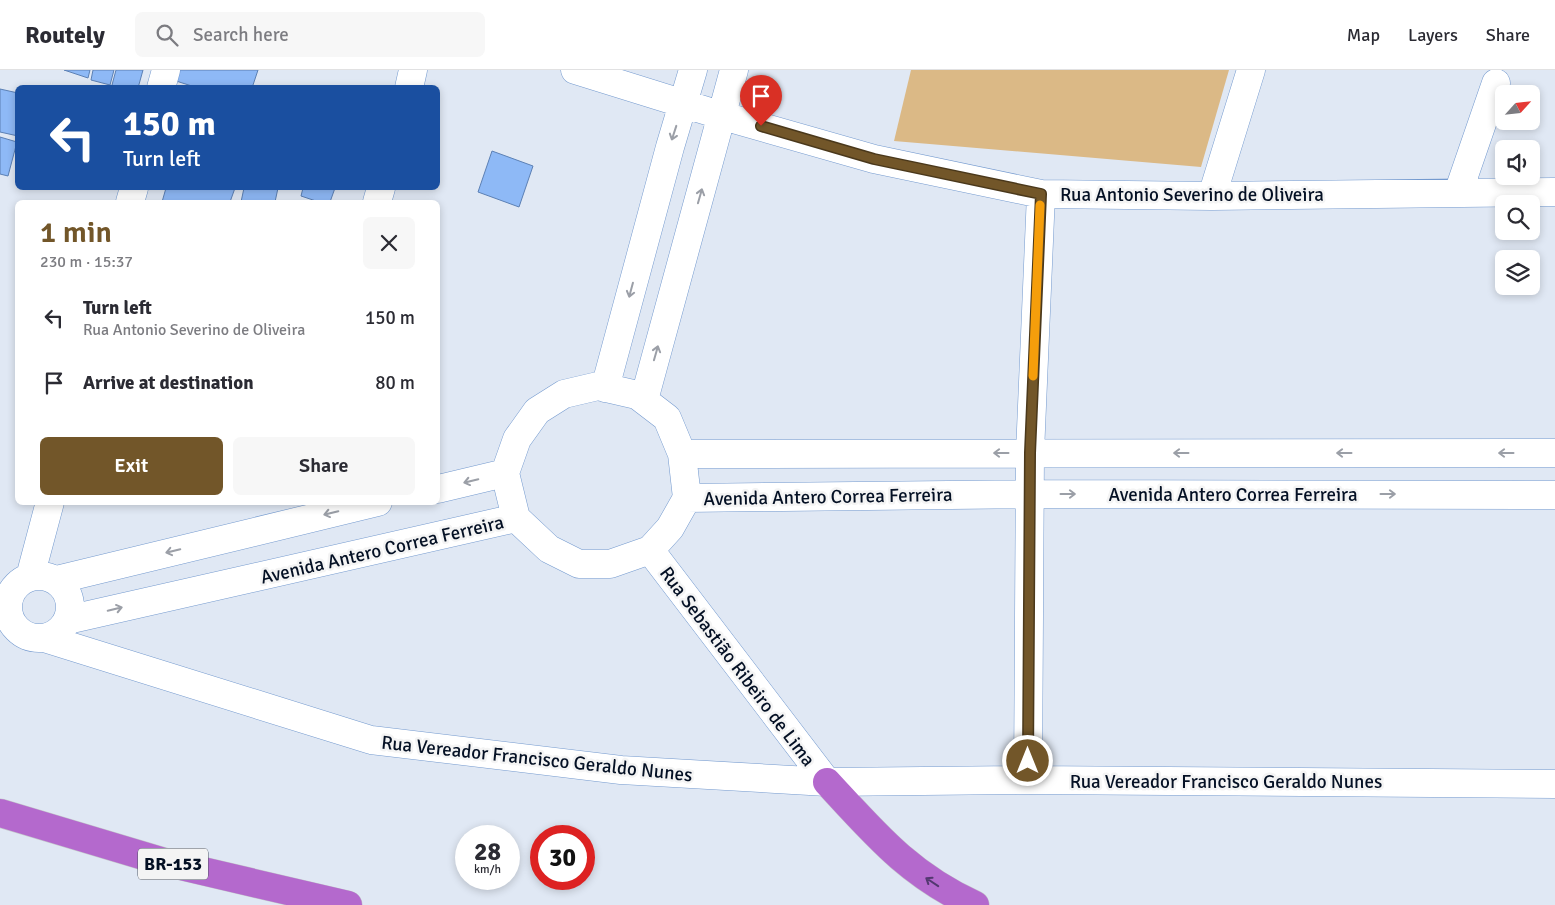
<!DOCTYPE html>
<html lang="en">
<head>
<meta charset="utf-8">
<style>
  body { margin:0; font-family:Signika,sans-serif; background:#f7f7f7; color:#2b2b33; height:100vh; display:flex; flex-direction:column; font-size:19px; white-space:nowrap }
  * { box-sizing:border-box; margin:0 }
  p { font-size:16px; color:#7c7c81 }
  .icon { flex:none; width:28px; height:28px; fill:none; stroke:currentColor; stroke-width:2; stroke-linecap:round; stroke-linejoin:round }
  .map { position:relative; flex:1; overflow:hidden }
  .side { position:absolute; left:15px; top:130px; width:425px; height:305px; display:flex; flex-direction:column; background:#fff; border-radius:8px; box-shadow:0 2px 8px #0003 }
  .side>* { flex:none }
  .top-card { position:absolute; left:15px; top:15px; width:425px; height:105px; border-radius:8px; box-shadow:0 2px 8px #0003; background:#1a4fa0; color:#fff; overflow:hidden }
  .needle { width:32px; rotate:63deg }
  .tools { position:absolute; left:1495px; top:15px; display:grid; gap:10px }
  .tools a { display:grid; place-items:center; width:45px; height:45px; border-radius:8px; background:#fff; box-shadow:0 2px 8px #0003; font-size:25px }
  .speed { position:absolute; left:455px; top:755px; display:flex; gap:10px; font-size:25px; font-weight:700; text-align:center }
  .speed>* { display:grid; place-content:center; width:65px; height:65px; border-radius:50%; background:#fff; box-shadow:0 2px 8px #0003; line-height:1 }
  .speed small { font-size:12px; font-weight:400 }
  .speed .limit { border:8px solid #d22; background:#fff; color:#111 }
  .pin { position:absolute; display:grid; place-items:center; width:42px; height:42px; color:#fff; margin:-51px -21px; border-radius:50% 50% 50% 0; rotate:-45deg; box-shadow:0 0 5px #0007 }
  .pin .icon { rotate:45deg }
  .me { position:absolute; width:55px; margin:-28px; rotate:0deg; stroke-linejoin:round; filter:drop-shadow(0 0 4px #0008) }
  .turn { display:flex; align-items:center; gap:18px; height:105px; padding:0 25px; font-size:22px }
  .turn .icon { width:65px; height:65px; stroke-width:2.5 }
  .turn b { display:block; font-size:35px; line-height:42px }
  .round { display:grid; place-items:center; flex:none; width:52px; height:52px; border-radius:8px; background:#f7f7f7 }
  .overview { display:flex; align-items:center; justify-content:space-between; height:85px; padding:0 25px }
  h1 { font-size:30px; font-weight:600; line-height:38px; color:#725629 }
  .cta { display:flex; gap:10px; margin-top:auto; padding:10px 25px }
  .cta a { flex:1; height:58px; border-radius:8px; background:#725629; color:#fff; font-size:20px; font-weight:600; line-height:58px; text-align:center }
  .cta a+a { background:#f7f7f7; color:#2b2b33 }
  ul { padding:0; list-style:none }
  li { display:flex; align-items:center; gap:15px; height:65px; padding:0 25px }
  li div { flex:1 }
  li b { display:block; font-size:19px }
  li em { font-style:normal }
  header { display:flex; align-items:center; gap:30px; box-sizing:border-box; height:70px; padding:0 25px; background:#fff; border-bottom:1px solid #e1e1e2 }
  header strong { font-size:24px }
  nav { display:flex; gap:28px; margin-inline-start:auto; font-size:18px }
  .search { width:350px; height:45px; background:#f7f7f7; display:flex; align-items:center; gap:12px; box-sizing:border-box; padding:0 18px; border-radius:8px; color:#7c7c81; font-size:19px }
  .map>svg:first-child { display:block }
  .green { fill:#dbb986 }
  .building { fill:#8eb9f6; stroke:#5c80b4 }
  .lines { fill:none; stroke-linecap:round; stroke-linejoin:round }
  .street-casing { stroke:#749acf; stroke-width:29 }
  .highway-casing { stroke:#c3c6ca; stroke-width:29 }
  .street { stroke:#fff; stroke-width:28 }
  .highway { stroke:#b469cd; stroke-width:28 }
  .oneway { stroke:#9b9fa7 }
  .oneway2 { stroke:#533870 }
  .route-casing { stroke:#4a381b; stroke-width:12 }
  .route { stroke:#725629; stroke-width:9 }
  .slow { stroke:#f59e0b; stroke-width:9 }
  .labels { text-anchor:middle; stroke-width:5; stroke-linejoin:round; paint-order:stroke }
  .shield { fill:#f4f4f4; stroke:#4c5462; stroke-width:1 }
  .shield-label { font-size:18px; font-weight:bold; fill:#041024 }
  .street-label { font-size:19px; fill:#041024; stroke:#f4f4f4 }
</style>
</head>
<body>
<header>
<strong>Routely</strong>
<div class="search"><svg class="icon" aria-label="search" viewBox="0 0 24 24"><circle cx="10" cy="10" r="6"/><path d="M15 15l6 6"/></svg>Search here</div>
<nav><a>Map</a><a>Layers</a><a>Share</a></nav>
</header>
<div class="map">
<svg width="1555" height="835" viewBox="0 0 1555 835">
  <rect width="100%" height="100%" fill="#e0e8f4"/>
  <!-- green -->
  <path class="green" d="M911,0H1229L1201,97L894,71Z"/>
  <!-- building -->
  <path class="building" d="M64,0H90L88,8Z
    M93,0H114L110,15L91,10Z
    M116,0H143L138,18H118L112,15Z
    M176,0H258L252,18H198L173,10Z
    M0,19L18,23V66L0,62Z
    M0,67L17,72L8,106L0,104Z
    M492,81L533,96L519,137L478,122Z
    M166,118H235L230,132H162Z
    M244,118H278L275,132H241Z
    M303,118H335L330,132H319L301,126Z"/>
  <g class="lines">
    <defs>
      <path id="street" d="M575,0L723,46L874,89L1041,124L1212,126L1555,122
        M161,18L166,0
        M409,18L413,0
        M1458,123L1496,13
        M1212,126L1251,0
        M130,132L134,118
        M377,132L381,118
        M605,318L670,77L693,0
        M644,330L734,0
        M682,384L1555,383
        M505,403L517,369L537,341L564,324L598,316L637,325L667,348L682,384L687,428
        M505,403L516,448
        M438,419L505,403
        M687,428L1030,424L1555,425
        M516,448L549,479L579,494H610L650,480L670,458L687,428
        M650,480L827,712
        M8 537a31 31 0 1 1 62 0a31 31 0 1 1-62 0Z
        M30,507L50,432
        M56,510L378,432
        M67,550L516,448
        M44,568L371,670L621,700L827,712L1028,710L1555,714
        M1028,710L1030,383L1041,124"/>
      <path id="highway" d="M827,712C875,764 909,805 975,835
        M0,743L164,792L348,835"/>
    </defs>
    <!-- street casing -->
    <use href="#street" class="street-casing"/>
    <!-- highway casing -->
    <use href="#highway" class="highway-casing"/>
    <!-- street -->
    <use href="#street" class="street"/>
    <!-- highway -->
    <use href="#highway" class="highway"/>
  </g>
  <!-- one-way arrows -->
  <defs><path id="oneway-shaft" d="M-6 0H5M1.5-3L5.5 0L1.5 3" fill="none" stroke-width="1.6" stroke-linecap="round" stroke-linejoin="round" transform="scale(1.25)"/></defs>
  <g class="oneway">
    <use href="#oneway-shaft" transform="translate(674 63) rotate(108)"/>
    <use href="#oneway-shaft" transform="translate(700 126) rotate(-74)"/>
    <use href="#oneway-shaft" transform="translate(631 220) rotate(105)"/>
    <use href="#oneway-shaft" transform="translate(656 283) rotate(-74)"/>
    <use href="#oneway-shaft" transform="translate(1001 383) rotate(180)"/>
    <use href="#oneway-shaft" transform="translate(1181 383) rotate(-180)"/>
    <use href="#oneway-shaft" transform="translate(1344 383) rotate(-180)"/>
    <use href="#oneway-shaft" transform="translate(1506 383) rotate(-180)"/>
    <use href="#oneway-shaft" transform="translate(471 411) rotate(167)"/>
    <use href="#oneway-shaft" transform="translate(1068 424)"/>
    <use href="#oneway-shaft" transform="translate(1388 424)"/>
    <use href="#oneway-shaft" transform="translate(331 443) rotate(167)"/>
    <use href="#oneway-shaft" transform="translate(173 481) rotate(166)"/>
    <use href="#oneway-shaft" transform="translate(115 539) rotate(-13)"/>
  </g>
  <use class="oneway2" href="#oneway-shaft" transform="translate(932 812) rotate(-146)"/>
  <g class="lines">
    <defs>
      <path id="route" d="M761,56L874,89L1041,124L1030,383L1028,691"/>
    </defs>
    <!-- route casing -->
    <use href="#route" class="route-casing"/>
    <!-- route -->
    <use href="#route" class="route"/>
    <!-- slow -->
    <path class="slow" d="M1033,306L1040,135"/>
  </g>
  <g class="labels">
    <!-- shield labels -->
    <rect class="shield" x="138" y="778.5" width="70" height="31" rx="4"/>
    <g class="shield-label">
      <text x="173" y="800">BR-153</text>
    </g>
    <!-- street labels -->
    <g class="street-label">
      <text x="1192" y="131">Rua Antonio Severino de Oliveira</text>
      <text x="1233" y="431">Avenida Antero Correa Ferreira</text>
      <text transform="translate(828 426) rotate(-1)" y="7">Avenida Antero Correa Ferreira</text>
      <text transform="translate(382 479) rotate(-13)" y="7">Avenida Antero Correa Ferreira</text>
      <text transform="translate(738 596) rotate(53)" y="7">Rua Sebastião Ribeiro de Lima</text>
      <text transform="translate(537 688) rotate(6)" y="7">Rua Vereador Francisco Geraldo Nunes</text>
      <text x="1226" y="718">Rua Vereador Francisco Geraldo Nunes</text>
    </g>
  </g>
</svg>
<div class="tools">
<a><svg class="needle" viewBox="-14 -14 28 28"><path d="M0-13l5 13h-10z" fill="#e53935"/><path d="M0 13l5-13h-10z" fill="#7c7c81"/></svg></a>
<a><svg class="icon" aria-label="sound" viewBox="0 0 24 24"><path d="M4 9h4l5-4v14l-5-4H4zM17 9q2 3 0 6"/></svg></a>
<a><svg class="icon" aria-label="search" viewBox="0 0 24 24"><circle cx="10" cy="10" r="6"/><path d="M15 15l6 6"/></svg></a>
<a><svg class="icon" aria-label="layers" viewBox="0 0 24 24"><path d="M12 4l9 5-9 5-9-5zM3 14l9 5 9-5"/></svg></a>
</div>
<div class="speed"><div>28<small>km/h</small></div><div class="limit">30</div></div>
<div class="pin" style="left:761px;top:56px;background:#d93025"><svg class="icon" aria-label="arrive" viewBox="0 0 24 24"><path d="M6 21V4h12l-3 4 3 4H6"/></svg></div>
<svg class="me" style="left:1028px;top:691px" viewBox="-20 -20 40 40"><circle r="17" fill="#725629" stroke="#fff" stroke-width="3"/><path d="M0-11L8 9 0 5-8 9z" fill="#fff"/></svg>
<div class="top-card">
<div class="turn"><svg class="icon" aria-label="left" viewBox="0 0 24 24"><path d="M17 20v-9H6M10 6l-5 5 5 5"/></svg><div><b>150 m</b>Turn left</div></div>
</div>
<section class="side">
<div class="overview"><div><h1>1 min</h1><p>230 m · 15:37</p></div><a class="round"><svg class="icon" aria-label="close" viewBox="0 0 24 24"><path d="M6 6l12 12M18 6L6 18"/></svg></a></div>
<ul>
<li><svg class="icon" aria-label="left" viewBox="0 0 24 24"><path d="M17 20v-9H6M10 6l-5 5 5 5"/></svg><div><b>Turn left</b><p>Rua Antonio Severino de Oliveira</p></div><em>150 m</em></li>
<li><svg class="icon" aria-label="arrive" viewBox="0 0 24 24"><path d="M6 21V4h12l-3 4 3 4H6"/></svg><div><b>Arrive at destination</b></div><em>80 m</em></li>
</ul>
<div class="cta"><a>Exit</a><a>Share</a></div>
</section>
</div>
</body>
</html>
